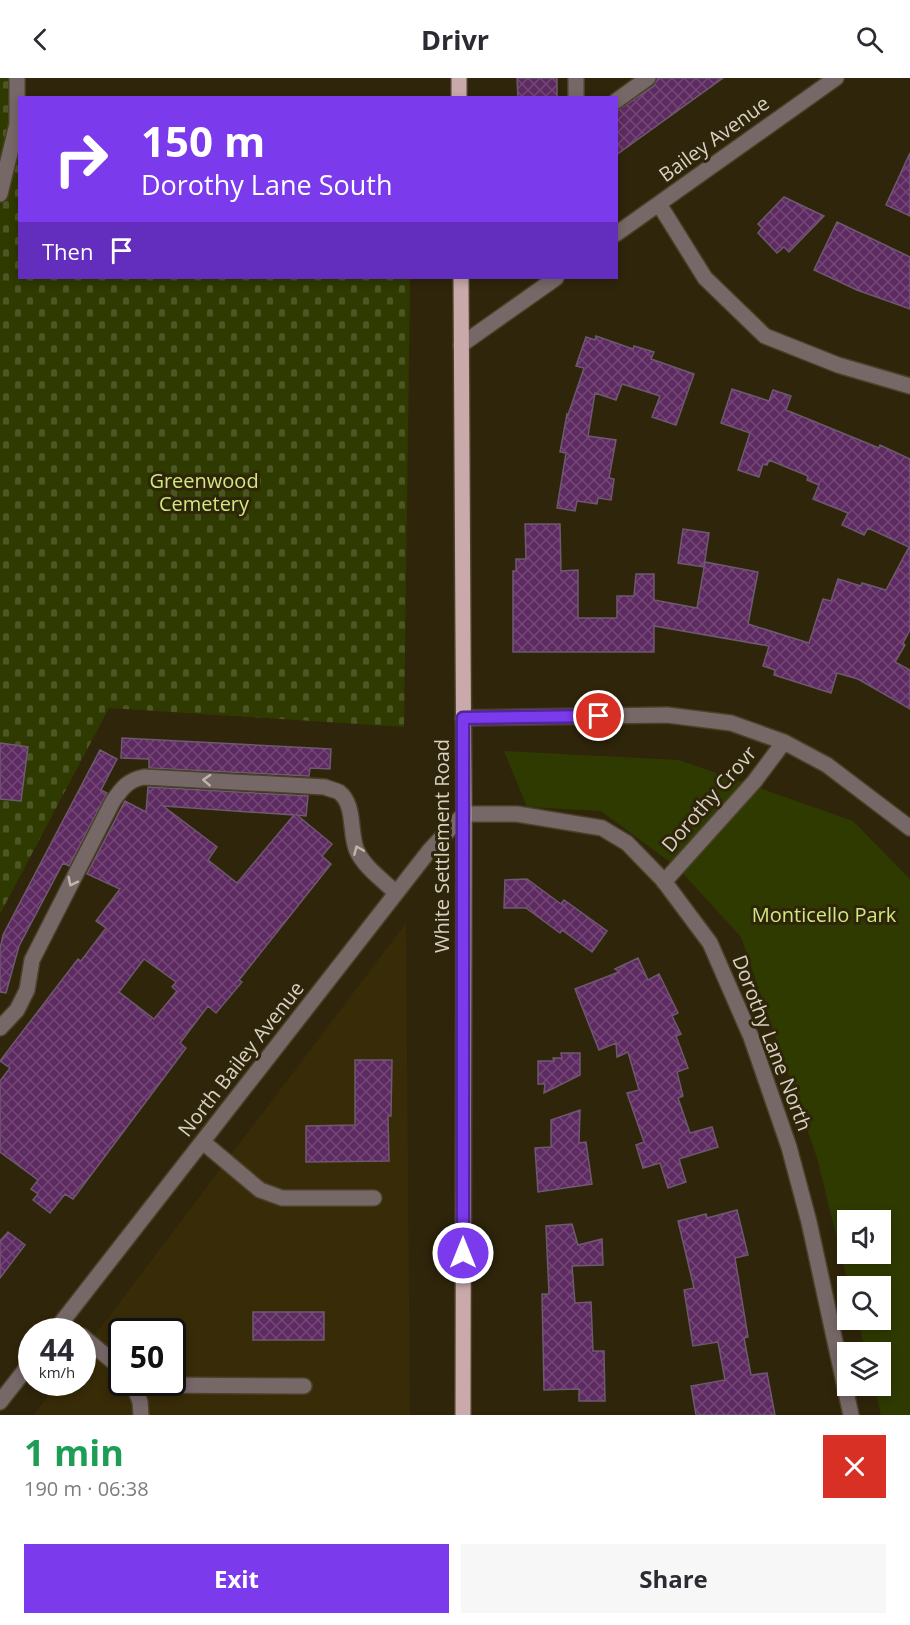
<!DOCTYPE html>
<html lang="en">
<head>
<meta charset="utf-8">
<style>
  body { margin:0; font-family:"Open Sans",sans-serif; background:#f7f7f7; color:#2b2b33; height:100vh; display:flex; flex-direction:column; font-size:22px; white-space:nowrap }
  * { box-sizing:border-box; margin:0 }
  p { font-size:20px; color:#7c7c81 }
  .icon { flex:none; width:33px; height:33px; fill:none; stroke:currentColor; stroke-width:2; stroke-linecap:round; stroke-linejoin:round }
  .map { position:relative; height:1337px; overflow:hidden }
  .drawer { display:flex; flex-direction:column; background:#fff; flex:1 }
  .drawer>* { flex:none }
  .guide { position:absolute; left:18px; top:18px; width:600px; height:183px; border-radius:0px; box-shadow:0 3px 9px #0003; background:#7c3aed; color:#fff; overflow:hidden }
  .controls { position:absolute; left:837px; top:1132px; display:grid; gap:12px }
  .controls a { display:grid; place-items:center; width:54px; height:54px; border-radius:0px; background:#fff; box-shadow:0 3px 9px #0003; font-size:30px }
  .speed { position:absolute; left:18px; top:1240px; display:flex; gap:12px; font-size:30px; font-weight:700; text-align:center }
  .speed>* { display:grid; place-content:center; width:78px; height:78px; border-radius:50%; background:#fff; box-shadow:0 3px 9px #0003; line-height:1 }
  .speed small { font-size:15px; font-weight:400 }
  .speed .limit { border:3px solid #111; border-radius:9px; background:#fff; color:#111 }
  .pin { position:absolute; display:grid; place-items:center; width:51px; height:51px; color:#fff; margin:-26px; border:3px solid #fff; border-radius:50%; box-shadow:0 2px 6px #0007 }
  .me { position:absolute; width:66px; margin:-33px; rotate:0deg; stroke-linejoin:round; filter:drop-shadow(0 0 4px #0008) }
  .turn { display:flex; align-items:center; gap:21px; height:126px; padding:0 24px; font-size:27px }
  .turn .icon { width:78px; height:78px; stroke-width:2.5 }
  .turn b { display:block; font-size:42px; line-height:51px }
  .then { display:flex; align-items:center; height:57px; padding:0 24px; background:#0003; gap:12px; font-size:22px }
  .round { display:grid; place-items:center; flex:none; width:63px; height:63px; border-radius:0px; background:#f7f7f7 }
  .headline { display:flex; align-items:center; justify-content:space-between; height:102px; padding:0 24px }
  h1 { font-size:36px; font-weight:700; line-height:45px; color:#1e9e55 }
  .cta { display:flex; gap:12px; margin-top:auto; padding:12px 24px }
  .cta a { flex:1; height:69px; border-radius:0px; background:#7c3aed; color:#fff; font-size:24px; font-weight:700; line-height:69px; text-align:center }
  .cta a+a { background:#f7f7f7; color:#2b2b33 }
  header { display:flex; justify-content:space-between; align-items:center; height:78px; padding:0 24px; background:#fff; font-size:27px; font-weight:700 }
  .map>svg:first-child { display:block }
  .built { fill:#382b08; fill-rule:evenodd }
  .cemetery { fill:url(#cemetery-stones) }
  .green { fill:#2f3a00; fill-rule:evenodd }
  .building { fill:url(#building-cross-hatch); stroke:#6e596f; stroke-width:1.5; fill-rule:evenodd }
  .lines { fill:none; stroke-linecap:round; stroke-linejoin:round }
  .minor-casing { stroke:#4a4128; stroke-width:18 }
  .major-casing { stroke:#4a4128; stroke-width:18 }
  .minor { stroke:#776868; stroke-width:15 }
  .major { stroke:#c9a9aa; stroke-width:15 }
  .oneway { stroke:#bfb7ac }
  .route-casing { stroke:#51269a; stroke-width:15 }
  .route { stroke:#7c3aed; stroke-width:10 }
  .labels { text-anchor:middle; stroke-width:6; stroke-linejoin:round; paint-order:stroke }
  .street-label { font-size:20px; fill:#d7d1c2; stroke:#2f250b }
  .park-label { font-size:20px; fill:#cee97e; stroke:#2f250b }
</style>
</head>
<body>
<header><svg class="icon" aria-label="back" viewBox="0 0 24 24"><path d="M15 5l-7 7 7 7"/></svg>Drivr<svg class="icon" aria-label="search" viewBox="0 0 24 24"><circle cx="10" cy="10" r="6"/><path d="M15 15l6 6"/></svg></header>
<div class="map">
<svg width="910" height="1337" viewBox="0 0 910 1337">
  <defs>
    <pattern id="cemetery-stones" width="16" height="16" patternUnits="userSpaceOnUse" patternTransform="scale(1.5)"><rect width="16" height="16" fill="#2f3a00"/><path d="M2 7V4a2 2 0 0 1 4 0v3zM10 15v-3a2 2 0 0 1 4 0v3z" fill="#4c5524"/></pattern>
    <pattern id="building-cross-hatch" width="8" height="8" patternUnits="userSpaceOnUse" patternTransform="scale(1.5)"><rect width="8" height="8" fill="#5d2a61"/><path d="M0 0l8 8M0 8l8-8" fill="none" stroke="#744876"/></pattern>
  </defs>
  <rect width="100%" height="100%" fill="#2f250b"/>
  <!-- built -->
  <path class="built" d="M406,845L410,1337H34L58,1305H82L83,1273ZM122,1254H172V1305H122Z"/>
  <!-- cemetery -->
  <path class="cemetery" d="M0,0H11L20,36V200H410L404,649L109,630L0,836Z"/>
  <!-- green -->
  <path class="green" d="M504,673L679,682L853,743L910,801V1337H881L874,1308H880V1275H866L858,1242H880V1209H849L817,1080L741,859L678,790L601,733L527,729ZM848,1143H880V1176H848Z"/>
  <!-- building -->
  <path class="building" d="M517,0H557V20H518Z
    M658,0H723L616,77V33L654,8Z
    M910,75V138L886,127Z
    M784,119L824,138L789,174L784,169L777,175L758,155L762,150L758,146Z
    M837,144L910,179V231L857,212L814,192Z
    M596,258L633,271L634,268L654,274L651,281L694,296L676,347L652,339L660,318L622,306L616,322L595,315L588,358L616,362L609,400L614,401L611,422L598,420L597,426L577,423L575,433L557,430L566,375L560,374L567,336L568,337L584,290L576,288L586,259L595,262Z
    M732,311L769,323L773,312L791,318L786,332L879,370L880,367L910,381V552L903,565L905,567L895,584L910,592V631L858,601L837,595L831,615L774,597L775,592L763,588L769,568L654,548V574H513V493H516V481H526L525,446H560L561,493L578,492V540H617V518H634L636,496H654V522L697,530L705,484L758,494L748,546L809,565L823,521L831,523L838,501L861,508L862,505L886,512L909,469L868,450L864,457L842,447L848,435L813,421L819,407L807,402L808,398L769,382L767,387L763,386L759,399L738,392L750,355L721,345Z
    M683,451L709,455L704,489L678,485Z
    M122,660L331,671L330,691L310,690L309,698L149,690V681L121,680Z
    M0,665L28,669L21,723L0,721Z
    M100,672L117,681L101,712L107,715L69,788L63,785L19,868L6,915L0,914V871L3,857Z
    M148,709L308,718L306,738L297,737L332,766L322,778L331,786L239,902L242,904L216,935L208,928L180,965L186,970L73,1121L65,1116L50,1135L33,1122L38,1116L31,1111L38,1102L0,1074V1003L10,990L0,983L78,881L81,883L106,850L96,843L120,811L87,796L125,723L146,734ZM163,728L294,737L237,805L208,782L217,769ZM144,881L176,904L172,909L177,913L154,941L119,914Z
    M527,801L561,826L564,822L607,853L592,874L562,852L560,855L526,830H504L505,802Z
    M638,880L648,902L659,896L678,935L672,938L681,956L676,958L688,990L677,994L683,1018L678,1020L690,1055L712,1049L718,1069L679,1081L686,1104L668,1110L660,1085L643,1090L636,1067L644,1064L627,1015L639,1012L628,974L617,979L616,965L599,972L575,911L619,894L615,891Z
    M561,975H580V997L544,1015L545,1006H538V983H554L553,980H562Z
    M355,982H392L391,1038H388L389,1083L306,1084V1048L355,1047Z
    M580,1032L579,1065L586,1064L592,1106L538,1114L535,1070L551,1069V1042Z
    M737,1132L748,1177L735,1180L748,1259L744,1260L751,1297L767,1295L775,1337H696L691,1308L725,1302L718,1264L693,1268L684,1212L694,1210L678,1143L706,1136L707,1140Z
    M572,1146L578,1167L602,1161L603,1187L572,1188L575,1225L591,1224L593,1273H604L605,1323H579V1311L544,1312L542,1216H549L546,1148Z
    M8,1154L25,1167L0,1200V1163Z
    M253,1234H324V1262H253Z"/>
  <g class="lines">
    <defs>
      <path id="minor" d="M576,20V0
        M616,23L648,0
        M0,116L17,46V0
        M659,126L705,200L765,258L838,287L910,308
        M616,156L836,0
        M461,267L556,200
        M463,640L667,637L731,645L784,664L827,687L910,750
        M664,804L754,704L784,664
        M0,950L17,932L27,912L32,882L113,723C122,710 128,702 144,699L325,709C329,711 335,712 339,714C356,727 349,756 357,773C365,790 383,802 396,815
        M203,1064L260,1112L282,1120H374
        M54,1254L429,773L464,736H517L602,750L627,765L663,802L710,865L751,959L789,1069L809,1144L851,1337
        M82,1258L122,1291
        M133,1305L140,1324L141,1337
        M145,1305L152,1307L304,1308
        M0,1324L32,1283"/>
      <path id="major" d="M459,0V20
        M461,200L464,736L463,1337"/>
    </defs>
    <!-- minor casing -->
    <use href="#minor" class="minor-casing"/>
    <!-- major casing -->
    <use href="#major" class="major-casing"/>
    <!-- minor -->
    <use href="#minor" class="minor"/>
    <!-- major -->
    <use href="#major" class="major"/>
  </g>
  <!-- one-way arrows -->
  <defs><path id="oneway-chevron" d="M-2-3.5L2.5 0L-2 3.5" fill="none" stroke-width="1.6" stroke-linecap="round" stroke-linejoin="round" transform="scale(1.5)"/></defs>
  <g class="oneway">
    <use href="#oneway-chevron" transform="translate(207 702) rotate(-177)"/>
    <use href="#oneway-chevron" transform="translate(358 772) rotate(-113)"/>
    <use href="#oneway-chevron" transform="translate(72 804) rotate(117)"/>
  </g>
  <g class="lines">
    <defs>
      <path id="route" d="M463,1175V640L599,638"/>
    </defs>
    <!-- route casing -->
    <use href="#route" class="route-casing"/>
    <!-- route -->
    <use href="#route" class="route"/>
  </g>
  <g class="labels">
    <!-- street labels -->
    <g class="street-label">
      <text transform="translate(714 61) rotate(-36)" y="7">Bailey Avenue</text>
      <text transform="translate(709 721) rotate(-49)" y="7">Dorothy Crovr</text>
      <text transform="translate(442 768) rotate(-90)" y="7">White Settlement Road</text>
      <text transform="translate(772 965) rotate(69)" y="7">Dorothy Lane North</text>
      <text transform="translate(241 981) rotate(-52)" y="7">North Bailey Avenue</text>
    </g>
    <!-- park labels -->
    <g class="park-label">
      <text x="204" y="410">Greenwood<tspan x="204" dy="23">Cemetery</tspan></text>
      <text x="824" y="844">Monticello Park</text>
    </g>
  </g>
</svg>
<div class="controls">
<a><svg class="icon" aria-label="sound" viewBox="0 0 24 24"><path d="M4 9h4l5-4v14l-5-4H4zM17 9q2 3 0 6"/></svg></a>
<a><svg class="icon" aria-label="search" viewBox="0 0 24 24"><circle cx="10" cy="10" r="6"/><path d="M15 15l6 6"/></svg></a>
<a><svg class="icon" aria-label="layers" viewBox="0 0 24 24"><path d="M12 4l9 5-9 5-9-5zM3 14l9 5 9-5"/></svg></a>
</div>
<div class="speed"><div>44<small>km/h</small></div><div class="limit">50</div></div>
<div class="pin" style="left:599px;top:638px;background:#d93025"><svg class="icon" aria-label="arrive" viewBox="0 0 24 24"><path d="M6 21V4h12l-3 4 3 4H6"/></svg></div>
<svg class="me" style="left:463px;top:1175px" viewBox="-20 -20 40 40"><circle r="17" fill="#7c3aed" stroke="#fff" stroke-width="3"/><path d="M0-11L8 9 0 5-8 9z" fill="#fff"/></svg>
<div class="guide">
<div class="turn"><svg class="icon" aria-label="right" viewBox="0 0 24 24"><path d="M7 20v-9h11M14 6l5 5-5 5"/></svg><div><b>150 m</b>Dorothy Lane South</div></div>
<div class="then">Then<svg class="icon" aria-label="arrive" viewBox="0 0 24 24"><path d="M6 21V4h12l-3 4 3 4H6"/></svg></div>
</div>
</div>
<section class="drawer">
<div class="headline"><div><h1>1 min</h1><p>190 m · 06:38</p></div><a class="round" style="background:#d93025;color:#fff"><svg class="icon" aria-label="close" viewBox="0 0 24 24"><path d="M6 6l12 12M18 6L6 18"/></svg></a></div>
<div class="cta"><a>Exit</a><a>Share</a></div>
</section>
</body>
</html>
